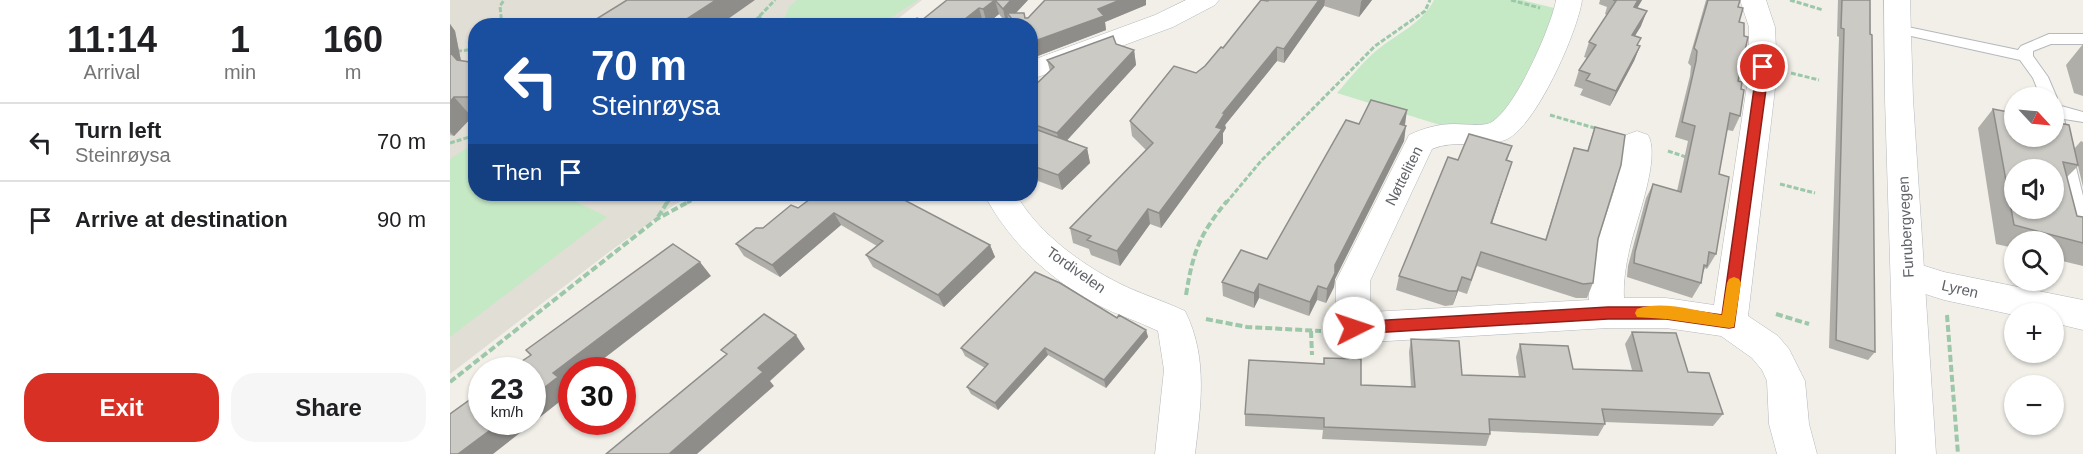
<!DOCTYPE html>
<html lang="en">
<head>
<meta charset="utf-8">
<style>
  body { margin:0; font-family:Helvetica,sans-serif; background:#f6f6f6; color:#202124; height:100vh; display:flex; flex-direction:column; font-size:22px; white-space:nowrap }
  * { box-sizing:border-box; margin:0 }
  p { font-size:20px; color:#757577 }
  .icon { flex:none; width:33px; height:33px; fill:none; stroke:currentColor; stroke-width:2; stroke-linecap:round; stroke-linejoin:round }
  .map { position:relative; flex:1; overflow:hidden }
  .drawer { display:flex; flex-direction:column; background:#fff; width:450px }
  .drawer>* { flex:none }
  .banner { position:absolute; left:18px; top:18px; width:570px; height:183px; border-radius:24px; box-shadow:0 2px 4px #0004; background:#1a4fa0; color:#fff; overflow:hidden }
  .needle { width:39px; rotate:116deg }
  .tools { position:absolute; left:1554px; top:87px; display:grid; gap:12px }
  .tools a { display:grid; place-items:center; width:60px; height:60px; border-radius:50%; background:#fff; box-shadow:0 2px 4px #0004; font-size:30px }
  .speed { position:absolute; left:18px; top:357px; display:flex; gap:12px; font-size:30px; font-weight:700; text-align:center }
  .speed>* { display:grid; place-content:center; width:78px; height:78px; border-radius:50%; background:#fff; box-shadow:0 2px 4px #0004; line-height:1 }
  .speed small { font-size:15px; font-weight:400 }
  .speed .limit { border:9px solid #d22; background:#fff; color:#111 }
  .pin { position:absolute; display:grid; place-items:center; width:51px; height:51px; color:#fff; margin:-26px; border:3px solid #fff; border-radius:50%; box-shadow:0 2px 6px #0007 }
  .me { position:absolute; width:66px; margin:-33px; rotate:86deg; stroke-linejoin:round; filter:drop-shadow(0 0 4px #0008) }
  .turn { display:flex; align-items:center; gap:21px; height:126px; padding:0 24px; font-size:27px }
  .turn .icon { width:78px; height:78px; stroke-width:2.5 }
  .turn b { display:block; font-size:42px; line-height:51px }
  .then { display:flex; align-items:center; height:57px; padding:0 24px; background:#0003; gap:12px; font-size:22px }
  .eta { display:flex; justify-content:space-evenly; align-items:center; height:102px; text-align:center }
  .eta b { font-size:36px; font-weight:600; line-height:42px }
  .primary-button { display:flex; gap:12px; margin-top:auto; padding:12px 24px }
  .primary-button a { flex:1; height:69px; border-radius:24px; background:#d93025; color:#fff; font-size:24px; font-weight:600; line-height:69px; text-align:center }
  .primary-button a+a { background:#f6f6f6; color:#202124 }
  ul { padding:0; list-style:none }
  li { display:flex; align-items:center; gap:18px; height:78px; padding:0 24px; border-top:2px solid #e0e0e0 }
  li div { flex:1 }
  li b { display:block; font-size:22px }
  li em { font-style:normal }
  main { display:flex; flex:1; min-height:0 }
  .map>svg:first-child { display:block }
  .education { fill:#e1ded6 }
  .green { fill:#c5e8c5 }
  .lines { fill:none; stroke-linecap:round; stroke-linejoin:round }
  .lane-casing { stroke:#b5b8bc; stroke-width:2 }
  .street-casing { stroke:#b5b8bc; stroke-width:1 }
  .secondary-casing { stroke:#b6babf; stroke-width:1 }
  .path-far1 { stroke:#9cc7a9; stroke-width:3; stroke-dasharray:5 2; stroke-linecap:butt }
  .path { stroke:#9cc7a9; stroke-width:4; stroke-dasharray:7 3; stroke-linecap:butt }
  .lane { fill:#fff; fill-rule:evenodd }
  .street { fill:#fff; fill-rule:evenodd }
  .secondary { fill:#fff; fill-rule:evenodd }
  .wall { fill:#afaea9 }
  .shaded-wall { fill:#8f8d8a }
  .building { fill:#cccac5; stroke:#8f8d8a; stroke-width:1.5; fill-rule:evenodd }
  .route { fill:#d93025; stroke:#8d1f18; stroke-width:1.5 }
  .slow { fill:#f59e0b }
  .labels { text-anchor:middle; stroke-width:4.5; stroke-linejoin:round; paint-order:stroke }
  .street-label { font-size:15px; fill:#5f6368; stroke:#fff }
</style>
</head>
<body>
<main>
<section class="drawer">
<div class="eta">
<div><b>11:14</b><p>Arrival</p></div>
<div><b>1</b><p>min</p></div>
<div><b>160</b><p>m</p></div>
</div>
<ul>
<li><svg class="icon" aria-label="left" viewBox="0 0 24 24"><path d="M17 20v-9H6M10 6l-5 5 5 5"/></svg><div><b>Turn left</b><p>Steinrøysa</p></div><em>70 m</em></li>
<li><svg class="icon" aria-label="arrive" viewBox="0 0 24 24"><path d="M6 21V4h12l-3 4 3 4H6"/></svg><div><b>Arrive at destination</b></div><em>90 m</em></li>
</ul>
<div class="primary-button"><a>Exit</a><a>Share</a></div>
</section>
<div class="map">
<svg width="1633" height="454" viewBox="0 0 1633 454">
  <rect width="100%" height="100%" fill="#f1efe8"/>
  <!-- education -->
  <path class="education" d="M0,0H472L440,25L26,26V194H245L224,205L159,252L0,374Z"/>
  <!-- green -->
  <path class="green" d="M347,0H468L430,25H332L339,7Z
    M984,0H1072L1112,10L1064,107L1041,125L1011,128L990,125L887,93C901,77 915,59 932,46C951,32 973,22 984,0Z
    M20,146L25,148L26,194H111L157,217L0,337V159Z"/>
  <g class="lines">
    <defs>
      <path id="lane" d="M1448,25L1568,50L1571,46L1599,34H1633V44H1601L1583,51V56L1598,77L1607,98L1604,102V98H1591L1583,78L1570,60L1443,32L1441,29Z
        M1604,104L1633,112V122L1614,119L1633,196V245L1623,244L1620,239L1617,204L1602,136Z"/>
      <path id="street" d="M736,0H769L765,5L723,27L580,80V61L705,15Z
        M1106,0H1132C1128,31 1085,129 1055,140C1031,149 1005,139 982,149L920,281V312L1139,300C1137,258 1157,219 1167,180C1171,164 1168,149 1176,135L1187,131L1198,135C1211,157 1186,221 1180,247C1176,264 1173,281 1174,298H1216L1264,305L1299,72V27L1290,0H1316L1325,27L1327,72L1298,316L1328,336L1339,349L1355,381L1359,424L1367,454H1327L1319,424L1317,381L1312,370L1302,358L1271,336L1216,328H1158L904,343L891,339L886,328V281L959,135C974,128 988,124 1004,124C1015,124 1027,126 1037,124C1062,118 1102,25 1106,0Z
        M534,194H566C588,234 637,269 679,288C697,296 716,302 735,311C758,357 751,404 745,454H705L714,370L708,331C688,321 667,315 648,305C600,280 559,242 534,194Z
        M1459,261L1494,272L1633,300V330L1604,323V314L1564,315L1494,300L1447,285L1442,275L1447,265Z"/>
      <path id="secondary" d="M1434,0H1460L1463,99L1486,454H1446L1435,99Z"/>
    </defs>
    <!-- lane casing -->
    <use href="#lane" class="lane-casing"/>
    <!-- street casing -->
    <use href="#street" class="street-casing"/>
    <!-- secondary casing -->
    <use href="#secondary" class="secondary-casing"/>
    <!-- path-far1 -->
    <path class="path-far1" d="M1061,0L1090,8
      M1340,0L1373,10
      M308,16L318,26
      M52,26L50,6L54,0
      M300,26L325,0
      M0,52L26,49
      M1341,73L1369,80
      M1100,115L1148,129
      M0,143L26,135
      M1218,151L1239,158
      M1330,184L1365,193
      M217,203L225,194
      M237,203L254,194
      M776,203L811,161L925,46L975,11L980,0"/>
    <!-- path -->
    <path class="path" d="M208,217L218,201
      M736,295C743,252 749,235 777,201
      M1326,314L1359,324
      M1497,315L1508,454
      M756,319L797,327L871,331
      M861,331L862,355
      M0,382L207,219L240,201"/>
    <!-- lane -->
    <use href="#lane" class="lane"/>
    <!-- street -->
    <use href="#street" class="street"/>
    <!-- secondary -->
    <use href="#secondary" class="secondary"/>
  </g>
  <!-- wall -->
  <path class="wall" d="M497,0H578L566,13L575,18L696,5L655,22L656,30L585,57L580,51V26H560L559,21L556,23L549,14L537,24L533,22L472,20Z
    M819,0H922L909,17L874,6L834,63L827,61L775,125L776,128L773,133V143L711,228L700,224L670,266L641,255L639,249L623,243L620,228L696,150L682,136L680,121L755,66Z
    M1150,0H1192L1187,8L1191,26L1185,36L1188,45L1190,46L1184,61L1160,106L1130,95L1133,89L1124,86L1129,70L1137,58L1134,57L1139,42L1157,15L1155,14L1157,7L1149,4Z
    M1256,0H1290L1288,7L1289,22L1288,81L1291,89L1290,116L1283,131L1277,130L1269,174L1266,254L1257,269L1255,268L1253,273L1251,283L1242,298L1177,277L1178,266L1196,198L1203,184L1227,191L1238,141L1225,137L1240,76L1241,66L1238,63Z
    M1388,0H1420L1425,352L1418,360L1379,348L1389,37L1387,36Z
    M0,24L5,31L11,61L26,63V117H22L4,136L0,135Z
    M666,44L684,50L686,65L617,140L637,148L640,163L612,190L580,178V90L600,71L597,60Z
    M1633,44V96L1624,93L1616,65Z
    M1543,109L1624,149L1631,141L1633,142V187L1628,166L1617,177L1627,216L1633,217V266L1604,259V242H1564V248L1546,244L1528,128Z
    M909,124L955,125L954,141L885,279L884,287L876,303L867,300L859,316L809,298L804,308L773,296L772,282L817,259Z
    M1145,127L1148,239L1143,283L1137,298H1126L1027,266L1017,294L1008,291L1003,305L995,306L946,290L949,276L1008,160L1062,146L1057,161V177L1042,224L1095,240L1124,148L1137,151Z
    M367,194L540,245L545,257L494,307L423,267L416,255L427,246L391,225L330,277L294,256L286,244L348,208Z
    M667,318L696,330L698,337L656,388L598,355L548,410L521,394L517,387L535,368L515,356L511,348Z
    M1182,332L1238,372L1273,414L1263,426L1154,422L1155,424L1148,436L1040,431V434L1036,446L872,439L873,430L795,426V414L911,385L961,387L959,352L961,339L1012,375L1069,377L1066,357L1070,344L1123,369L1182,370L1175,344Z"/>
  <!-- shaded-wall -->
  <path class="shaded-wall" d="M266,0H305L268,26H226Z
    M545,0L549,14L537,24L533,9Z
    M561,0H578L561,18L557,13L559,21L556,23L553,9Z
    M670,0H696V5L655,22L656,30L585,57L582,42L648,9Z
    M869,0H875L874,6L834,63V49Z
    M912,0H922L909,17L911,2Z
    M1188,0H1192L1179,22L1184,7Z
    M529,8L533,22L529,26H506Z
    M1197,11L1191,26L1176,50L1182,35Z
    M0,24L5,31L12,66L0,52Z
    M1190,46L1184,61L1160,106L1166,91Z
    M827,47V61L775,125L776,128L773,133V143L711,228L709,213L766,127L773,113Z
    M684,50L686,65L610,148L607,133Z
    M4,97L22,117L4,136L0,132V102Z
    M957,110L955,125L950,124Z
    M956,126L954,141L885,279L884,287L876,303L877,289L885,265Z
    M637,148L640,163L612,190L608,175Z
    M1062,162L1057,177L1037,238L1041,223Z
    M698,209L700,224L670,266L667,251Z
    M384,213L391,225L330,277L322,265Z
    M540,245L545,257L494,307L488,295Z
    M250,262L261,276L139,370H122V384L119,386L122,389V392L43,454H8L51,422H82V397L103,373Z
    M1012,277L1008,291L1003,305L1007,291Z
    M809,284V298L804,308V293Z
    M868,286L867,300L859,316L860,302Z
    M696,330L698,337L656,388L654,380Z
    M346,335L355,349L320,381L324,386L247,454H219L308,368Z
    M595,348L598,355L548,410L545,403Z"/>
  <!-- building -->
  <path class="building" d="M177,0H266L226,26H135Z
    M497,0H545L533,9L529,8L506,26H456L467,18L472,20Z
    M545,0H561L553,9Z
    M595,0H670L648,9L654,16L582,42L580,40V26H568L557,13H574L575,18H578Z
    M811,0L818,1L819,0H869L834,49L827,47L773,113H775L766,127L772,129L709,213L698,209L667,251L637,240L641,236L620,228L703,143L680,121L724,66L746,73L755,66L771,47L773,48Z
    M1163,0H1188L1184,7L1197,11L1182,35L1191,38L1187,45L1190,46L1166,91L1136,80L1140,74L1129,70L1146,45L1139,42L1166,1Z
    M1258,0H1290L1288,7L1293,8L1289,22L1294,23V36L1298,37L1288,81L1292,82L1291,89L1294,90L1290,116L1280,113L1269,174L1279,177L1266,254L1259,252L1257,266L1254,265L1251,283L1184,263L1185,252L1203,184L1231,192L1245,126L1232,122L1246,61L1247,51L1244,48Z
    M1392,0H1420V34L1422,35L1425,352L1386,340L1394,29L1391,28Z
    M663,36L666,44L684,50L607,133L580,123V90L604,67L597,60Z
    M0,52L7,60L26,63V97H4L0,102Z
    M921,100L957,110L950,124L956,126L885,265V273L877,289L868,286L860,302L809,284L804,293L772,282L791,250L817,259L896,120L909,124Z
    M1543,109L1564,113V136H1604V122L1619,125L1628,165L1613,162L1627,216L1633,217V243L1564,225ZM1564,170H1604V208H1564Z
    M1145,127L1175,135L1171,165L1148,239L1143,283L1133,284L1031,252L1021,280L1012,277L1007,291H999L949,276L998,157L1008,160L1019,134L1062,146L1056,160L1062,162L1041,223L1096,240L1124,148L1138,151Z
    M585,129L637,148L608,175L580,165V133Z
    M367,194H443L540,245L488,295L416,255L433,241L384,213L322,265L286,244L306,228H313L341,205L348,208Z
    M223,244L250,262L103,373L108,377L82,397V370H59L81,355L76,350Z
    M585,272L610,283L667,318L669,315L696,330L654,380L595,348L545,403L517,387L538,364L511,348Z
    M314,314L346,335L308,368L313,372L219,454H156L277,354L271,350Z
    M1182,332L1226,333L1238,372L1259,373L1273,414L1152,409L1155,424L1039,419L1040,434L874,427V418L795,414L799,360L874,364V358L911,359V385L965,387L961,339L1009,341L1012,375L1075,377L1070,344L1118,346L1123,369L1192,371Z
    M32,391V422H51L8,454H0V414Z"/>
  <!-- route -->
  <path class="route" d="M1313,63L1319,67L1284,327L1279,328L1216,319H1158L904,334L899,332L897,328L899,324L904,322L1158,307H1216L1272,315L1307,67Z"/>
  <!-- slow -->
  <path class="slow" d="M1284,277L1289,279L1291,283L1284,327L1279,328L1216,319L1187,317L1185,313L1187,309C1212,300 1247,311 1272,315L1277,283L1279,279Z"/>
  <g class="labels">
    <!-- street labels -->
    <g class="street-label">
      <text transform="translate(954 176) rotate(-63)" y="5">Nøtteliten</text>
      <text transform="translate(1456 227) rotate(-93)" y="5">Furubergvegen</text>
      <text transform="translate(626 270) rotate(35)" y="5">Tordivelen</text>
      <text transform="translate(1510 289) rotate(13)" y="5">Lyren</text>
    </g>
  </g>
</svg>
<div class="tools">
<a><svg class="needle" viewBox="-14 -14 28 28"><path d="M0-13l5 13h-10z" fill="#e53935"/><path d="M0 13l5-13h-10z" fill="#757577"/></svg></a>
<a><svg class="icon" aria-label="sound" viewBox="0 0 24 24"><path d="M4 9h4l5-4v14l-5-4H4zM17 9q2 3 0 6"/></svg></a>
<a><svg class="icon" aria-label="search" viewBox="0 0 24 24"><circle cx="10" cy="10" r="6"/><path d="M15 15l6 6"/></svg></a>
<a>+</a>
<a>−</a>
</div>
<div class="speed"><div>23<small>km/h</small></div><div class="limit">30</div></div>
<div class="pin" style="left:1313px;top:67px;background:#d93025"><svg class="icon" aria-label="arrive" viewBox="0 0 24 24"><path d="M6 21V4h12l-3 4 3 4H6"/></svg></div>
<svg class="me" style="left:904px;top:328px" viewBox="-20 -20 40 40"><circle r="19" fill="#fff"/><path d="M0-13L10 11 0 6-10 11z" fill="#d93025"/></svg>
<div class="banner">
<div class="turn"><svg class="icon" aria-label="left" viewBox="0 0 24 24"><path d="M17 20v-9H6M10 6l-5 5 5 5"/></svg><div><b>70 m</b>Steinrøysa</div></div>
<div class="then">Then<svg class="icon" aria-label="arrive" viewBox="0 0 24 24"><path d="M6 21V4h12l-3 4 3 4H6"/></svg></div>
</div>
</div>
</main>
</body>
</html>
